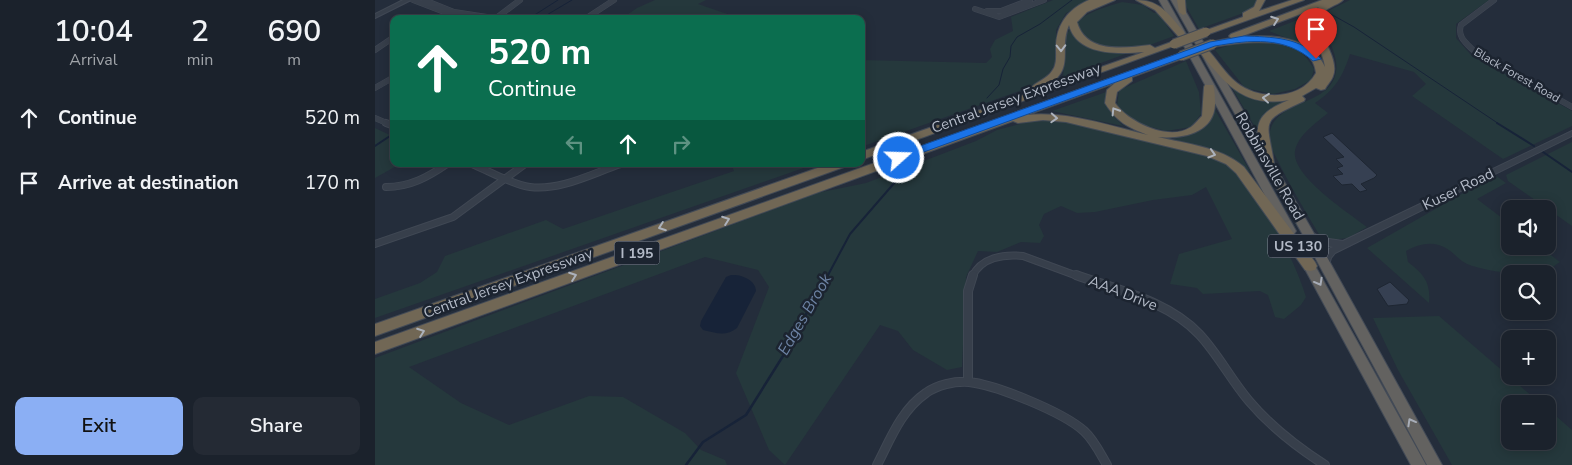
<!DOCTYPE html>
<html lang="en">
<head>
<meta charset="utf-8">
<style>
  body { margin:0; font-family:"Nunito Sans",sans-serif; background:#242a34; color:#f1f3f6; height:100vh; display:flex; flex-direction:column; font-size:19px; white-space:nowrap }
  * { box-sizing:border-box; margin:0 }
  p { font-size:16px; color:#a0a4a9 }
  .icon { flex:none; width:28px; height:28px; fill:none; stroke:currentColor; stroke-width:2; stroke-linecap:round; stroke-linejoin:round }
  .map { position:relative; flex:1; overflow:hidden }
  .details { display:flex; flex-direction:column; background:#1b222c; width:375px }
  .details>* { flex:none }
  .hud { position:absolute; left:15px; top:15px; width:475px; height:152px; border-radius:10px; box-shadow:0 2px 12px #0003,0 0 0 1px #393f48; background:#0b6e4f; color:#fff; overflow:hidden }
  .buttons { position:absolute; left:1126px; top:200px; display:grid; gap:10px }
  .buttons a { display:grid; place-items:center; width:55px; height:55px; border-radius:10px; background:#1b222c; box-shadow:0 2px 12px #0003,0 0 0 1px #393f48; font-size:25px }
  .pin { position:absolute; display:grid; place-items:center; width:42px; height:42px; color:#fff; margin:-51px -21px; border-radius:50% 50% 50% 0; rotate:-45deg; box-shadow:0 0 5px #0007 }
  .pin .icon { rotate:45deg }
  .me { position:absolute; width:55px; margin:-28px; rotate:70deg; stroke-linejoin:round; filter:drop-shadow(0 0 4px #0008) }
  .turn { display:flex; align-items:center; gap:18px; height:105px; padding:0 15px; font-size:22px }
  .turn .icon { width:65px; height:65px; stroke-width:2.5 }
  .turn b { display:block; font-size:35px; line-height:42px }
  .lanes { display:flex; align-items:center; height:48px; padding:0 15px; background:#0003; justify-content:center; gap:25px; direction:ltr }
  .lanes .off { opacity:.35 }
  .eta { display:flex; justify-content:space-evenly; align-items:center; height:85px; text-align:center }
  .eta b { font-size:30px; font-weight:600; line-height:35px }
  .action { display:flex; gap:10px; margin-top:auto; padding:10px 15px }
  .action a { flex:1; height:58px; border-radius:10px; background:#8baff4; color:#111; font-size:20px; font-weight:600; line-height:58px; text-align:center }
  .action a+a { background:#242a34; color:#f1f3f6 }
  ul { padding:0; list-style:none }
  li { display:flex; align-items:center; gap:15px; height:65px; padding:0 15px }
  li div { flex:1 }
  li b { display:block; font-size:19px }
  li em { font-style:normal }
  main { display:flex; flex:1; min-height:0 }
  .map>svg:first-child { display:block }
  .green { fill:#25383c }
  .water { fill:#172338 }
  .lines { fill:none; stroke-linecap:round; stroke-linejoin:round }
  .stream-far2 { stroke:#172338; stroke-width:1 }
  .stream-far1 { stroke:#172338; stroke-width:2 }
  .stream { stroke:#172338; stroke-width:2.5 }
  .building { fill:#364052; stroke:#1e2632 }
  .minor-far2-casing { stroke:#404854; stroke-width:6 }
  .minor-far1-casing { stroke:#404854; stroke-width:8 }
  .minor-casing { stroke:#404854; stroke-width:10 }
  .tertiary-casing { stroke:#404854; stroke-width:2 }
  .trunk-casing { stroke:#424a56; stroke-width:2 }
  .motorway-casing { stroke:#424a56; stroke-width:2 }
  .minor-far2 { stroke:#373f4b; stroke-width:5 }
  .minor-far1 { stroke:#373f4b; stroke-width:6 }
  .minor { stroke:#373f4b; stroke-width:8 }
  .tertiary { fill:#373f4b; fill-rule:evenodd }
  .trunk { fill:#636260; fill-rule:evenodd }
  .motorway { fill:#716755; fill-rule:evenodd }
  .motorway-bridge-casing { stroke:#424a56; stroke-width:11; stroke-linecap:butt }
  .motorway-bridge { stroke:#716755; stroke-width:9 }
  .oneway { stroke:#acb2bc }
  .oneway2 { stroke:#a7adb8 }
  .route { fill:#1a73e8; stroke:#114b97 }
  .labels { text-anchor:middle; stroke-width:5; stroke-linejoin:round; paint-order:stroke }
  .far-street-label { font-size:12px; fill:#b3bac7; stroke:#1c2430 }
  .shield { fill:#1c2430; stroke:#868d9a; stroke-width:1 }
  .shield-label { font-size:14px; font-weight:bold; fill:#b3bac7 }
  .street-label { font-size:15px; fill:#b3bac7; stroke:#1c2430 }
  .water-label { font-size:16px; font-style:italic; fill:#6d83a4; stroke:#1c2430 }
</style>
</head>
<body>
<main>
<section class="details">
<div class="eta">
<div><b>10:04</b><p>Arrival</p></div>
<div><b>2</b><p>min</p></div>
<div><b>690</b><p>m</p></div>
</div>
<ul>
<li><svg class="icon" aria-label="ahead" viewBox="0 0 24 24"><path d="M12 20V5M6 11l6-6 6 6"/></svg><div><b>Continue</b></div><em>520 m</em></li>
<li><svg class="icon" aria-label="arrive" viewBox="0 0 24 24"><path d="M6 21V4h12l-3 4 3 4H6"/></svg><div><b>Arrive at destination</b></div><em>170 m</em></li>
</ul>
<div class="action"><a>Exit</a><a>Share</a></div>
</section>
<div class="map">
<svg width="1197" height="465" viewBox="0 0 1197 465">
  <rect width="100%" height="100%" fill="#242d3b"/>
  <!-- green -->
  <path class="green" d="M280,0H331L323,4L367,19H246L262,8Z
    M678,0H719L691,13L681,30V63L667,83L486,147V60L611,63L617,57L615,49L620,40L638,31L636,17Z
    M811,0H882L883,2L874,11L824,29L811,6Z
    M975,0H1114L1081,24V38L1096,55L1197,111V126L1128,159L1037,96L1051,84L1039,72L975,54C968,76 960,90 940,103L953,113C941,123 923,135 920,151C916,176 974,213 992,227L973,238L948,241C932,214 916,188 903,161C900,155 894,146 894,140C894,97 956,109 961,71C964,56 951,35 945,20L949,13Z
    M747,2L768,5L779,13H783L799,36L688,77L691,36C702,14 725,9 747,2Z
    M933,16L945,51L894,31Z
    M876,42C905,42 924,42 939,69L936,80L920,89L898,94L870,88L840,50L855,45Z
    M811,61L824,92L826,114L816,127L791,131L757,122L742,107L744,90Z
    M857,88C881,101 891,103 918,100L896,110L883,132Z
    M734,91C730,107 738,115 748,126L677,111Z
    M839,108L876,173C847,151 831,147 797,139L809,137L833,125Z
    M684,120L842,158C879,179 919,257 931,297L926,305L909,319L900,317L893,295L885,291L828,294L822,288L795,284L804,254L857,239L831,187L817,195L778,200L720,212L702,213L686,206L669,214L664,225L669,236L665,243L646,242L622,252L603,251L591,277L587,367L572,370L538,350L523,331L505,325L410,465L394,450L361,373L394,287L383,270L330,257L34,367L86,403L134,425L214,396L248,397L310,433L326,450L350,460L352,465H0V358L442,193L491,183L601,141L622,130L652,122Z
    M0,128L19,137V164H25L0,178Z
    M1197,142V226L1133,181L1131,175Z
    M356,164H440L0,318V299L45,283L62,272L70,256L171,220L188,229L359,171Z
    M1120,175L1131,183L1102,199L1135,224V246H1164L1185,262C1179,266 1172,272 1165,274C1151,277 1105,270 1092,264C1084,260 1081,255 1074,250C1060,240 1045,243 1031,251L1033,262C1049,274 1056,283 1054,303L992,248Z
    M1064,316L1166,404H1135V441H1172L1173,409L1197,430V465H1077L1023,370L998,318Z"/>
  <!-- water -->
  <path class="water" d="M356,275C366,274 381,280 381,291L362,328C351,337 341,333 328,330L325,326L326,321L351,277Z"/>
  <g class="lines">
    <!-- stream-far2 -->
    <path class="stream-far2" d="M952,12L979,27L1124,124
      M158,16L183,0
      M165,19L197,0
      M612,98L624,85L628,69L635,57L636,46L642,37L665,24L697,0"/>
    <!-- stream-far1 -->
    <path class="stream-far1" d="M1122,123L1159,146
      M0,146L18,134
      M1168,152L1197,172
      M452,277L475,234L521,181L547,160"/>
    <!-- stream -->
    <path class="stream" d="M311,465L328,442L371,415L413,348L452,275"/>
  </g>
  <!-- building -->
  <path class="building" d="M957,133L1002,175L999,178L986,184L992,190L985,192L977,184L967,185L958,176L968,174L962,168L968,166L961,159L969,157L948,137Z
    M1015,282L1034,300L1032,304L1013,306L1002,289Z"/>
  <g class="lines">
    <defs>
      <path id="minor-far2" d="M38,0L77,15
        M49,0L79,12L125,19
        M1119,0L1086,25C1082,37 1091,43 1099,51L1197,107
        M600,9L624,17L669,0
        M612,11H626L655,0
        M120,19L145,0
        M210,19L239,0
        M0,50L19,37
        M0,88L19,77
        M0,118L14,124"/>
      <path id="minor-far1" d="M11,123L19,126
        M97,164C114,171 138,185 155,187C186,191 218,173 246,164
        M11,187C35,187 53,177 72,164
        M0,244L78,217L150,164
        M597,277C606,257 629,254 648,256L705,277"/>
      <path id="minor" d="M701,275C742,290 793,301 824,334C843,354 856,380 874,401C896,427 922,447 950,465
        M593,382V291L598,275
        M502,465C515,440 526,410 551,393C562,385 579,381 594,382C621,385 688,412 709,431C719,440 725,453 732,465"/>
      <path id="tertiary" d="M28,0H36L0,18V14Z
        M1197,131V136L960,253L956,258L953,268H947L945,265C948,257 950,250 958,247L942,243L930,234L931,232L934,231L947,238L968,241Z"/>
      <path id="trunk" d="M784,0H792L921,231L919,234H911Z
        M796,0H804L937,230L1067,465H1052L928,235Z
        M930,253L934,255L1051,465H1036L924,258L926,255Z"/>
      <path id="motorway" d="M714,0H740L712,12L702,22C711,54 749,48 775,45L780,48L799,41L804,44L486,160V152L659,91L656,88C662,81 672,79 677,71C682,65 681,56 681,48C681,25 693,9 714,0ZM694,25C702,56 743,54 769,52L672,86C701,68 683,50 694,25Z
        M761,0C786,0 794,15 809,32V36H803L780,10Z
        M802,0H810L811,14L808,15L804,12Z
        M882,0H890L884,11L917,0H929L834,34L831,35L826,32L868,17V13L879,7Z
        M947,0H968C963,5 954,6 948,13C935,29 966,55 958,76C957,80 952,85 950,89L946,90L941,88L927,96L930,99L929,101C884,122 892,119 899,163L897,166H889C886,160 886,153 884,147C878,118 890,110 914,100C867,108 850,83 823,50L825,48H831C842,59 850,74 862,83C886,101 926,100 941,73C937,32 864,42 838,47L833,44L835,42L856,38L854,36L856,34ZM944,7C925,25 948,47 950,67C937,36 893,34 865,37Z
        M806,53L811,56L809,58L757,77V81L742,92L740,103C753,122 794,142 816,127C820,124 824,119 827,116L829,87L830,85H838C840,90 840,98 840,104C839,134 806,139 783,137C812,144 846,147 869,167L940,262L942,266L940,270L935,271L930,270L861,173L851,164L832,156L691,122L668,120L643,123L638,121L0,354V342ZM740,83L732,90L730,103C742,122 752,127 773,135C734,126 693,111 652,115Z
        M454,164H471L469,167L0,336V324Z"/>
    </defs>
    <!-- minor-far2 casing -->
    <use href="#minor-far2" class="minor-far2-casing"/>
    <!-- minor-far1 casing -->
    <use href="#minor-far1" class="minor-far1-casing"/>
    <!-- minor casing -->
    <use href="#minor" class="minor-casing"/>
    <!-- tertiary casing -->
    <use href="#tertiary" class="tertiary-casing"/>
    <!-- trunk casing -->
    <use href="#trunk" class="trunk-casing"/>
    <!-- motorway casing -->
    <use href="#motorway" class="motorway-casing"/>
    <!-- minor-far2 -->
    <use href="#minor-far2" class="minor-far2"/>
    <!-- minor-far1 -->
    <use href="#minor-far1" class="minor-far1"/>
    <!-- minor -->
    <use href="#minor" class="minor"/>
    <!-- tertiary -->
    <use href="#tertiary" class="tertiary"/>
    <!-- trunk -->
    <use href="#trunk" class="trunk"/>
    <!-- motorway -->
    <use href="#motorway" class="motorway"/>
    <defs>
      <path id="motorway-bridge" d="M799,44L831,32
        M806,56L838,44"/>
    </defs>
    <!-- motorway-bridge casing -->
    <use href="#motorway-bridge" class="motorway-bridge-casing"/>
    <!-- motorway-bridge -->
    <use href="#motorway-bridge" class="motorway-bridge"/>
  </g>
  <!-- one-way arrows -->
  <defs><path id="oneway-chevron" d="M-2-3.5L2.5 0L-2 3.5" fill="none" stroke-width="1.6" stroke-linecap="round" stroke-linejoin="round" transform="scale(1.25)"/></defs>
  <g class="oneway">
    <use href="#oneway-chevron" transform="translate(900 20) rotate(-20)"/>
    <use href="#oneway-chevron" transform="translate(686 48) rotate(89)"/>
    <use href="#oneway-chevron" transform="translate(891 98) rotate(-174)"/>
    <use href="#oneway-chevron" transform="translate(740 111) rotate(-122)"/>
    <use href="#oneway-chevron" transform="translate(679 118) rotate(3)"/>
    <use href="#oneway-chevron" transform="translate(837 154) rotate(17)"/>
    <use href="#oneway-chevron" transform="translate(351 220) rotate(-20)"/>
    <use href="#oneway-chevron" transform="translate(287 227) rotate(160)"/>
    <use href="#oneway-chevron" transform="translate(198 276) rotate(-20)"/>
    <use href="#oneway-chevron" transform="translate(46 332) rotate(-20)"/>
  </g>
  <g class="oneway2">
    <use href="#oneway-chevron" transform="translate(944 282) rotate(61)"/>
    <use href="#oneway-chevron" transform="translate(1036 422) rotate(-119)"/>
  </g>
  <!-- route -->
  <path class="route" d="M869,36C896,37 926,37 946,59L938,61C910,36 875,40 840,46L527,160L524,161L519,158L520,155L835,42Z"/>
  <g class="labels">
    <!-- far-street labels -->
    <g class="far-street-label">
      <text transform="translate(1142 75) rotate(30)" y="4">Black Forest Road</text>
    </g>
    <!-- shield labels -->
    <g class="shield">
      <rect x="893" y="234.5" width="60" height="23" rx="4"/>
      <rect x="239.5" y="241.5" width="45" height="23" rx="4"/>
    </g>
    <g class="shield-label">
      <text x="923" y="251">US 130</text>
      <text x="262" y="258">I 195</text>
    </g>
    <!-- street labels -->
    <g class="street-label">
      <text transform="translate(641 98) rotate(-20)" y="5">Central Jersey Expressway</text>
      <text transform="translate(895 166) rotate(60)" y="5">Robbinsville Road</text>
      <text transform="translate(1083 189) rotate(-26)" y="5">Kuser Road</text>
      <text transform="translate(133 283) rotate(-20)" y="5">Central Jersey Expressway</text>
      <text transform="translate(748 293) rotate(21)" y="5">AAA Drive</text>
    </g>
    <!-- water labels -->
    <g class="water-label">
      <text transform="translate(429 314) rotate(-60)" y="6">Edges Brook</text>
    </g>
  </g>
</svg>
<div class="buttons">
<a><svg class="icon" aria-label="sound" viewBox="0 0 24 24"><path d="M4 9h4l5-4v14l-5-4H4zM17 9q2 3 0 6"/></svg></a>
<a><svg class="icon" aria-label="search" viewBox="0 0 24 24"><circle cx="10" cy="10" r="6"/><path d="M15 15l6 6"/></svg></a>
<a>+</a>
<a>−</a>
</div>
<div class="pin" style="left:941px;top:59px;background:#d93025"><svg class="icon" aria-label="arrive" viewBox="0 0 24 24"><path d="M6 21V4h12l-3 4 3 4H6"/></svg></div>
<svg class="me" style="left:524px;top:158px" viewBox="-20 -20 40 40"><circle r="17" fill="#1a73e8" stroke="#fff" stroke-width="3"/><path d="M0-11L8 9 0 5-8 9z" fill="#fff"/></svg>
<div class="hud">
<div class="turn"><svg class="icon" aria-label="ahead" viewBox="0 0 24 24"><path d="M12 20V5M6 11l6-6 6 6"/></svg><div><b>520 m</b>Continue</div></div>
<div class="lanes"><svg class="icon off" aria-label="left" viewBox="0 0 24 24"><path d="M17 20v-9H6M10 6l-5 5 5 5"/></svg><svg class="icon" aria-label="ahead" viewBox="0 0 24 24"><path d="M12 20V5M6 11l6-6 6 6"/></svg><svg class="icon off" aria-label="right" viewBox="0 0 24 24"><path d="M7 20v-9h11M14 6l5 5-5 5"/></svg></div>
</div>
</div>
</main>
</body>
</html>
